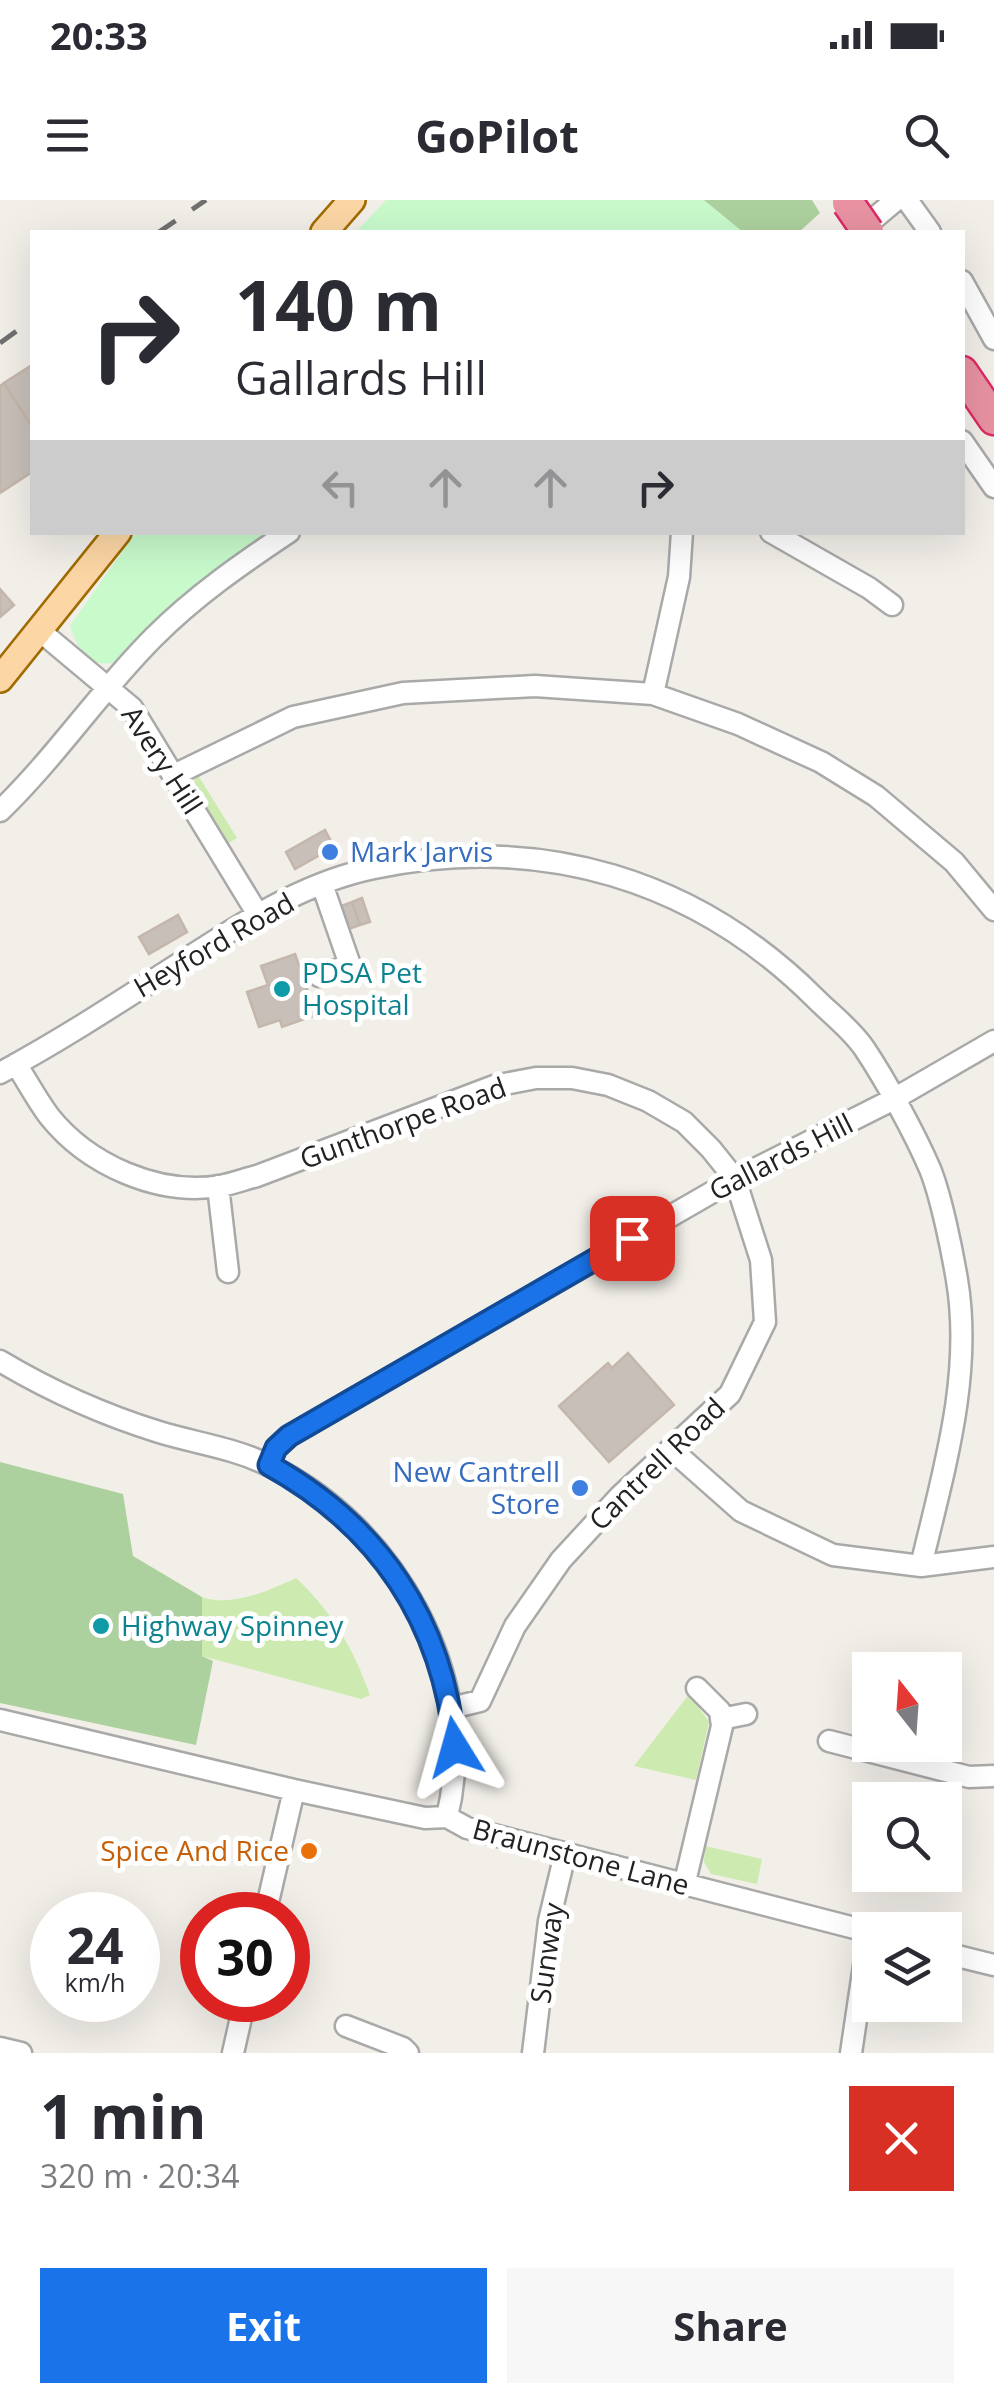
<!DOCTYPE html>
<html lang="en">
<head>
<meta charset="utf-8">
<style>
  body { margin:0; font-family:"Open Sans",sans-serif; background:#f7f7f7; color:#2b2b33; height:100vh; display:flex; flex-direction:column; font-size:38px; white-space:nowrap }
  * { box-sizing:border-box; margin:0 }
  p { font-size:32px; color:#7c7c81 }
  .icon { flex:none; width:55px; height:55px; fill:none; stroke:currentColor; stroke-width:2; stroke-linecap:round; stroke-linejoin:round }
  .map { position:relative; height:1853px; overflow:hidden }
  .drawer { display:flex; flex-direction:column; background:#fff; flex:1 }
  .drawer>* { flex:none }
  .guide { position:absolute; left:30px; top:30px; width:935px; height:305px; border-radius:0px; box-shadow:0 10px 40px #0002; background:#fff; color:#2b2b33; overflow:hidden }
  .needle { width:65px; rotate:343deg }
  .fabs { position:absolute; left:852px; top:1452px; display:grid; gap:20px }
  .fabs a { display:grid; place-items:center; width:110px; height:110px; border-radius:0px; background:#fff; box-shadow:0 10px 40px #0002; font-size:50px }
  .speed { position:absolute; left:30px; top:1692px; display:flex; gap:20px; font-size:50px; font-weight:700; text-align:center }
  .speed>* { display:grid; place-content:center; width:130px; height:130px; border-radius:50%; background:#fff; box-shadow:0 10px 40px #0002; line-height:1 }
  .speed small { font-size:25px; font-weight:400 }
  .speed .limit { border:15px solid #d22; background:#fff; color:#111 }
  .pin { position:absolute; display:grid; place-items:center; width:85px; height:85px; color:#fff; margin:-42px; border-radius:20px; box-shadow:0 5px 15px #0006 }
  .me { position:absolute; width:110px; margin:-55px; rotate:352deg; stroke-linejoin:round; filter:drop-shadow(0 0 8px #0008) }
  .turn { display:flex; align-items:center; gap:35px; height:210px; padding:0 40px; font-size:45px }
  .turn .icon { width:130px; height:130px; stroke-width:2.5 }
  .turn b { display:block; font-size:70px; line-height:85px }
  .lanes { display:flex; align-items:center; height:95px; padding:0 40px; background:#0003; justify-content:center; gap:50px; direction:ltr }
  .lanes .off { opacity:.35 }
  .round { display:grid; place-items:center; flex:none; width:105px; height:105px; border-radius:0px; background:#f7f7f7 }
  .overview { display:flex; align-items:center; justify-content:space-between; height:170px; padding:0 40px }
  h1 { font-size:60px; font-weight:700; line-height:75px }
  .button { display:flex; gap:20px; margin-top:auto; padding:20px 40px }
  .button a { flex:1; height:115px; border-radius:0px; background:#1a73e8; color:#fff; font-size:40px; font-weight:700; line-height:115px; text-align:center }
  .button a+a { background:#f7f7f7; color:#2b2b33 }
  .status { display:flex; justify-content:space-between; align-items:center; height:70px; padding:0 50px; background:#fff; direction:ltr }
  .status svg { height:28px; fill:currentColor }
  header { display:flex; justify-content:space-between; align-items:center; height:130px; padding:0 40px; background:#fff; font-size:45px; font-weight:700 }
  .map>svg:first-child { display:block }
  .grass { fill:#cdebb0 }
  .forest { fill:#add19e }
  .park { fill:#c8facc }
  .building { fill:#c7bfb8; stroke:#c4b6ab; stroke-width:2.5 }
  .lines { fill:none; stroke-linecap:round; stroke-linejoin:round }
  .minor-casing { stroke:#a9a9a9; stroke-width:25 }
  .major-casing { stroke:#a06b00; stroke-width:30 }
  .highway-casing { stroke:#dc2a67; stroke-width:35 }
  .minor { stroke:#fff; stroke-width:20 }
  .major { stroke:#fcd6a4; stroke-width:25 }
  .highway { stroke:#e892a2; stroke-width:30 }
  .rail { stroke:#707070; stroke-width:5; stroke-dasharray:20 20; stroke-linecap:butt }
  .highway-bridge-casing { stroke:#dc2a67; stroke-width:35; stroke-linecap:butt }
  .highway-bridge { stroke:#e892a2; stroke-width:30 }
  .route-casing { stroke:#114b97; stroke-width:25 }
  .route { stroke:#1a73e8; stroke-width:18 }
  .shop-dot { fill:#3f7fe0; stroke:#fff; stroke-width:4 }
  .culture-dot { fill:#0f9aa8; stroke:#fff; stroke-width:4 }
  .food-dot { fill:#e8710a; stroke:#fff; stroke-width:4 }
  .labels { text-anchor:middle; stroke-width:10; stroke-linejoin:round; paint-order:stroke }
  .street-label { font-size:28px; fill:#222; stroke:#fff }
  .shop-label { font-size:28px; fill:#366cbe; stroke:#fff; text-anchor:start }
  .culture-label { font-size:28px; fill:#0d838f; stroke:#fff; text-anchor:start }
  .food-label { font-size:28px; fill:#c56008; stroke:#fff; text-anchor:end }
</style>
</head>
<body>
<div class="status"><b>20:33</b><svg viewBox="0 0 49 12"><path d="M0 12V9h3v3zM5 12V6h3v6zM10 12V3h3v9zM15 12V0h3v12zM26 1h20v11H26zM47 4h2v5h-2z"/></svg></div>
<header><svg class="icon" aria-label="menu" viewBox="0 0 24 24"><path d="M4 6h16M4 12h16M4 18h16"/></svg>GoPilot<svg class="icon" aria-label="search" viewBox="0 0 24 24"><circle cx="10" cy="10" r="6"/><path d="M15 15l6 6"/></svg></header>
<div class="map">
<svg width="994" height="1853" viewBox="0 0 994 1853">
  <rect width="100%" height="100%" fill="#f2efe9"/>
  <!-- grass -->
  <path class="grass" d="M196,572L237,638L224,646L192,594Z
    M296,1378C332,1411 354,1450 370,1495L361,1499L202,1456V1397C231,1408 270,1390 296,1378Z
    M689,1494L709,1522L696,1580L634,1566Z
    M705,1646L762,1659L757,1684L711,1674L704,1662Z"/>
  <!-- forest -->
  <path class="forest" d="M667,0H812L820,13L799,32H725Z
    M0,1262L123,1294L133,1356L202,1397V1456L213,1461L196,1545L0,1503Z"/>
  <!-- park -->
  <path class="park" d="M386,0H704L743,32H356Z
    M135,333H265L165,411L123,457C96,476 77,450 70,426Z"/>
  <!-- building -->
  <path class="building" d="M32,165V227L4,183Z
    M4,183L32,227V272L0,293V186Z
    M0,389L14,405L0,417Z
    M325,630L334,647L295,669L286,652Z
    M362,698L370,722L360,725L352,702Z
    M352,702L360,725L349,729L341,706Z
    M178,715L187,732L149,754L139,737Z
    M295,754L316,815L282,827L280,820L259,827L247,792L268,785L261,766Z
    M628,1153L674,1205L609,1262L559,1206L608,1163L612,1168Z"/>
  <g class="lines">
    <defs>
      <path id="minor" d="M907,0L930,32
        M858,32L896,0
        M962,81L994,139
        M962,241L994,287
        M771,332L869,388L892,405
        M40,431L132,508L257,713
        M653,494L679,377L682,332
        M174,575L293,517L403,493L535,486L653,494L738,524L821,562L876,596L954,662L994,710
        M0,611C56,557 99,492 154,437C195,396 241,364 289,332
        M319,776L350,765L322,684
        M16,864C27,881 37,900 49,916C88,965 158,996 220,986C232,984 245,979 257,976L494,886L536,878H572L608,885L648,901L684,922L711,949L735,979L761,1060L765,1122L730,1194L620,1296L561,1360L515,1426L480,1501L451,1508
        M0,873C69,836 136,791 202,749C256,714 311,681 374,668C541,633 696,679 816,799C831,814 852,830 864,848C885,879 915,934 930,969C941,996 952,1050 957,1080C973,1176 943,1273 921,1366
        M218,986L228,1072
        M0,1161C52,1192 101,1214 159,1232C195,1243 234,1248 268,1265C394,1324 481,1479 447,1617
        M672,1250L741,1311L833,1355L921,1366L994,1357
        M269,1265L276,1248L289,1236L735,979L892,900L994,841
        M721,1519L746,1514
        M0,1520L294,1590L425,1618L447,1617L467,1628L870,1732
        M829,1541L969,1577L994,1576
        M684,1686L722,1526L720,1511L697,1488
        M265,1715L294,1590
        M945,1753L994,1765
        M346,1826L403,1848L408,1853
        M0,1848L21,1853
        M233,1853L245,1800
        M533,1853L549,1721L565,1654
        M851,1853L869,1732"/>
      <path id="major" d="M324,32L352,0
        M0,479L118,332"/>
      <path id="highway" d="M962,172L994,219"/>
    </defs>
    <!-- minor casing -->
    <use href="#minor" class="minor-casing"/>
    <!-- major casing -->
    <use href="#major" class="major-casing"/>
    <!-- highway casing -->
    <use href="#highway" class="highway-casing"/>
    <!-- minor -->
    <use href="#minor" class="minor"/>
    <!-- major -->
    <use href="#major" class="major"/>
    <!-- highway -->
    <use href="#highway" class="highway"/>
    <!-- rail -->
    <path class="rail" d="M159,32L206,0
      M0,143L32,120"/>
    <defs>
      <path id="highway-bridge" d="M848,3L868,32"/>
    </defs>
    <!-- highway-bridge casing -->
    <use href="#highway-bridge" class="highway-bridge-casing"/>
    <!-- highway-bridge -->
    <use href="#highway-bridge" class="highway-bridge"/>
  </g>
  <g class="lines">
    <defs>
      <path id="route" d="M455,1547C443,1421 379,1326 269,1265L276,1248L289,1236L632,1038"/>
    </defs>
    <!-- route casing -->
    <use href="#route" class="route-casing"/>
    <!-- route -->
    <use href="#route" class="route"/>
  </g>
  <!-- markers -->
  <g class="shop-dot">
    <circle cx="330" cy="652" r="10"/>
    <circle cx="580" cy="1288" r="10"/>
  </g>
  <g class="culture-dot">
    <circle cx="282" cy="789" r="10"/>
    <circle cx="101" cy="1426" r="10"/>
  </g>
  <circle class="food-dot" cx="309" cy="1651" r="10"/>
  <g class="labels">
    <!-- street labels -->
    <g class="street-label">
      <text transform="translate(162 560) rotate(57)" y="10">Avery Hill</text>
      <text transform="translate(214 745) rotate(-30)" y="10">Heyford Road</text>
      <text transform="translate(403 923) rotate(-20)" y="10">Gunthorpe Road</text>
      <text transform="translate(781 957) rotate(-27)" y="10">Gallards Hill</text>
      <text transform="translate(657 1264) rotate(-44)" y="10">Cantrell Road</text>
      <text transform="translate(581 1657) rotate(15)" y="10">Braunstone Lane</text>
      <text transform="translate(547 1753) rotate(-82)" y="10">Sunway</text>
    </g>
    <!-- shop labels -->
    <g class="shop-label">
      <text x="350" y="662">Mark Jarvis</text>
      <text x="560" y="1282" text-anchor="end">New Cantrell<tspan x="560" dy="32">Store</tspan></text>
    </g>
    <!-- culture labels -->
    <g class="culture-label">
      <text x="302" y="783">PDSA Pet<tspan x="302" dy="32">Hospital</tspan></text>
      <text x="121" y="1436">Highway Spinney</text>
    </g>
    <!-- food labels -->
    <g class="food-label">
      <text x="289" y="1661">Spice And Rice</text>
    </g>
  </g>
</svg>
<div class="fabs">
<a><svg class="needle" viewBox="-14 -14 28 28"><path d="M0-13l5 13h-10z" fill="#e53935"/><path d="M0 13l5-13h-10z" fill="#7c7c81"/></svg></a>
<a><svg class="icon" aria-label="search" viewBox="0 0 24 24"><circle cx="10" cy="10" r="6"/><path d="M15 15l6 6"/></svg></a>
<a><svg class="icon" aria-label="layers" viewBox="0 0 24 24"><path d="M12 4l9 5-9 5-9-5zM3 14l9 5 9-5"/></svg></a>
</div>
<div class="speed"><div>24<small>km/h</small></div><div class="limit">30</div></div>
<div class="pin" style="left:632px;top:1038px;background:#d93025"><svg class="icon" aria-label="arrive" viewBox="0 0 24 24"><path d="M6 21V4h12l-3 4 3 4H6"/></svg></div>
<svg class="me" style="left:455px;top:1547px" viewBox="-20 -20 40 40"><path d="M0-17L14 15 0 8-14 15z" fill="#1a73e8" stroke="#fff" stroke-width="4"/></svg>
<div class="guide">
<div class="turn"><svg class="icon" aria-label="right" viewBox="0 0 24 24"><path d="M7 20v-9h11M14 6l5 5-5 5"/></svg><div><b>140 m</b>Gallards Hill</div></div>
<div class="lanes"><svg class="icon off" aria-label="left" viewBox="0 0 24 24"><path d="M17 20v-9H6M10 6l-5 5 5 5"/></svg><svg class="icon off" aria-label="ahead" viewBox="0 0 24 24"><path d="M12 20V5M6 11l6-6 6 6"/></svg><svg class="icon off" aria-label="ahead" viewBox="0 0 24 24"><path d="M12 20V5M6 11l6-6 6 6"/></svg><svg class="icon" aria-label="right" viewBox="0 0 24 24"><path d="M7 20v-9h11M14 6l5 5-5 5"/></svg></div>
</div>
</div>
<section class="drawer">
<div class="overview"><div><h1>1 min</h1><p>320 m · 20:34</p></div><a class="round" style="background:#d93025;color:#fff"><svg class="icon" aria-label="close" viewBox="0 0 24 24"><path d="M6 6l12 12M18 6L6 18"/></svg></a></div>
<div class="button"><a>Exit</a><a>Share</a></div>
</section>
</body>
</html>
